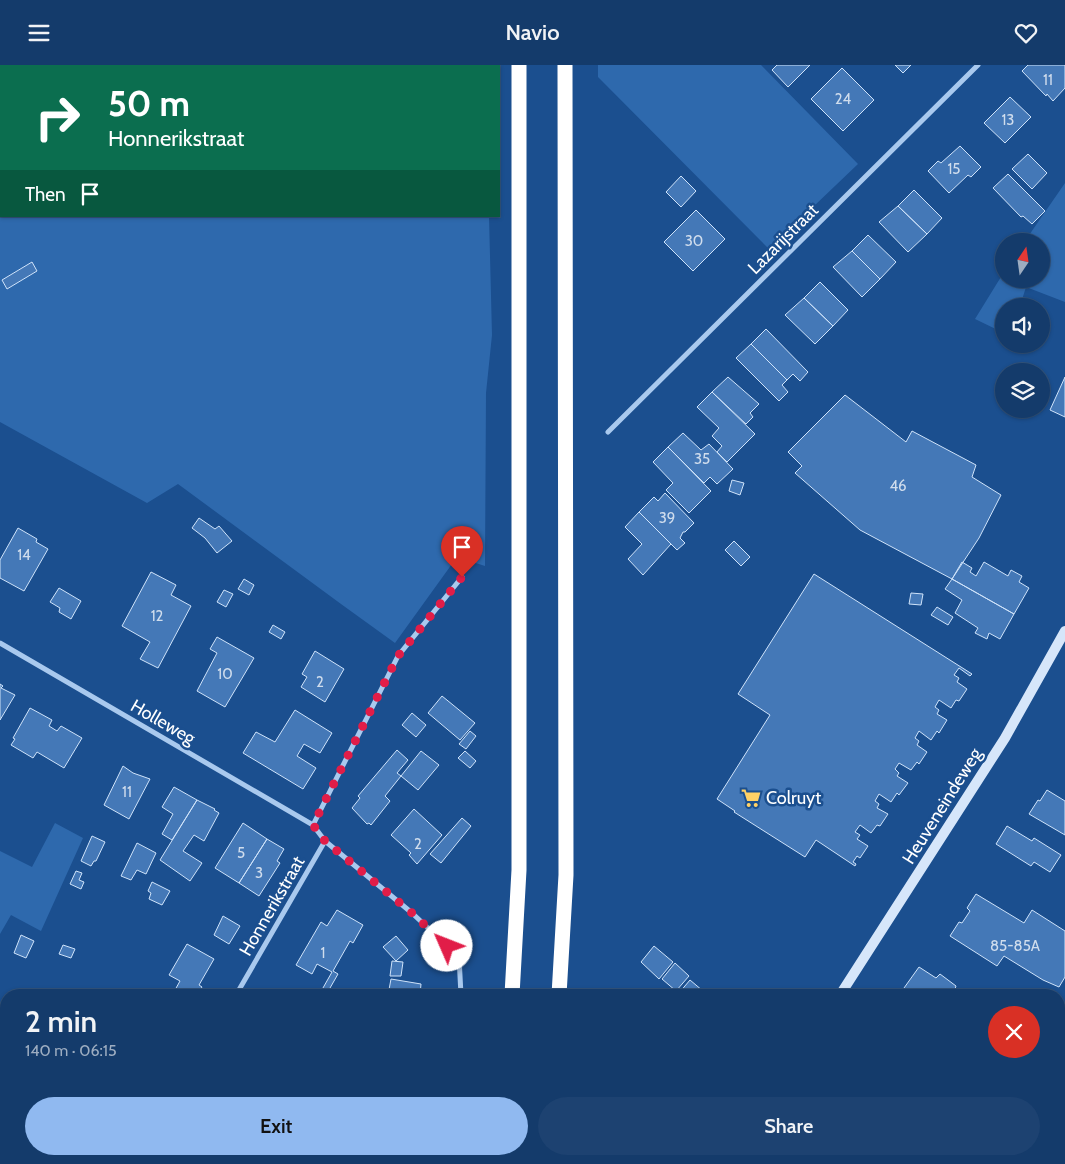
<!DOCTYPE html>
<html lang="en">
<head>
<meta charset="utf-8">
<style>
  body { margin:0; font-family:Cabin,sans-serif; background:#1d4271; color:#f1f3f6; height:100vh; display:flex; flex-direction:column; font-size:19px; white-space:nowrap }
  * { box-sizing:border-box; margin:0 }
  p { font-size:16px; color:#9dadc1 }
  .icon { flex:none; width:28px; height:28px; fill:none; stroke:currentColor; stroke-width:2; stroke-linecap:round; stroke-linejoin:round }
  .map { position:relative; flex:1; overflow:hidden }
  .details { position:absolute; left:0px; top:924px; width:1065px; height:176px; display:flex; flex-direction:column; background:#143b6b; border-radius:20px 20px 0 0; box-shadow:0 1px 4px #0004,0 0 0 1px #33557e }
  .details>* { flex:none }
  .top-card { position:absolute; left:0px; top:0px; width:500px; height:152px; box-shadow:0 1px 4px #0004,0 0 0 1px #33557e; background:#0b6e4f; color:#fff; overflow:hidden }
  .needle { width:32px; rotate:13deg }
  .fabs { position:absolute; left:995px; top:168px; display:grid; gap:10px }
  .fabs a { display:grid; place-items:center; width:55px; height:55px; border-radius:50%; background:#143b6b; box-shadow:0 1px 4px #0004,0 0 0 1px #33557e; font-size:25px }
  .pin { position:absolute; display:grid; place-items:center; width:42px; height:42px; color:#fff; margin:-51px -21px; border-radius:50% 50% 50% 0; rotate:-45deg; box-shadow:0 0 5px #0007 }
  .pin .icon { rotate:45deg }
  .me { position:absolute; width:55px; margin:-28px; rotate:314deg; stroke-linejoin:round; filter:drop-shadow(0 0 4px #0008) }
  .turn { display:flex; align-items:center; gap:18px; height:105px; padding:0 25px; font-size:22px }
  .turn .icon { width:65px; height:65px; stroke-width:2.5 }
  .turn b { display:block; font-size:35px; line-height:42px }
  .then { display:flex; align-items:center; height:48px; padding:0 25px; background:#0003; gap:10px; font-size:19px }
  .round { display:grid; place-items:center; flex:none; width:52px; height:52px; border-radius:26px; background:#1d4271 }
  .headline { display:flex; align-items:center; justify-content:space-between; height:85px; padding:0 25px }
  h1 { font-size:30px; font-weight:600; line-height:38px }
  .button { display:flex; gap:10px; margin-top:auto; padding:10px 25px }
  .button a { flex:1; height:58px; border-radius:30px; background:#90b9f0; color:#111; font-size:20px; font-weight:600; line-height:58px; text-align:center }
  .button a+a { background:#1d4271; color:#f1f3f6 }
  header { display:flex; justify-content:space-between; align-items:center; height:65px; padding:0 25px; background:#143b6b; font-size:22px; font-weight:600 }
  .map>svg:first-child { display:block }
  .green { fill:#2e69ad }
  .building { fill:#4478b7; stroke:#cfe3fa }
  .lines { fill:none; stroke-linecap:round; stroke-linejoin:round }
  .path { stroke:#a9c9ee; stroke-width:3; stroke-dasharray:2.5 4; stroke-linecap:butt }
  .street { stroke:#a9c9ee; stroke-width:5 }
  .secondary { stroke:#d6e6fa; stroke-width:10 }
  .highway { stroke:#fff; stroke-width:15 }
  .route { stroke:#e11d48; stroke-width:9; stroke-dasharray:0 16.2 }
  .labels { text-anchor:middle; stroke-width:5; stroke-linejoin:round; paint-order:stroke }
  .number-label { font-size:15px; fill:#d0dded }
  .street-label { font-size:18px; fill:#fff; stroke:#1b4f8f }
  .poi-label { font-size:18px; fill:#fff; stroke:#1b4f8f; text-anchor:start }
</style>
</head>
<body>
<header><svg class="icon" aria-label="menu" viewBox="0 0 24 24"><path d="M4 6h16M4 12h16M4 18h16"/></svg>Navio<svg class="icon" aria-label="heart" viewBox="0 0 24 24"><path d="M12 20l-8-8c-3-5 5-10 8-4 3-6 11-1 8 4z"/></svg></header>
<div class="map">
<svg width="1065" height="1099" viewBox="0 0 1065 1099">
  <rect width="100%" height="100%" fill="#1b4f8f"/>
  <!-- green -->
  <path class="green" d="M0,0H486L1,1V151H489L492,270L486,328L485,501L457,492L395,578L341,539L178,419L147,438L0,357Z
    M598,0H761L858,99L769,184L598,12Z
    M1065,118V237L1026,222L1020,241H1004V268L975,254L1004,207V214H1041V176H1025Z
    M55,758L83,773L41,866L11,850L0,869V786L32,802Z"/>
  <!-- building -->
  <path class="building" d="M777,0H810L788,22L772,5Z
    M895,0H911L903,8Z
    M1028,0H1065V23L1053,36L1047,29L1046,31L1022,6Z
    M842,3L874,35L843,66L811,34Z
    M1010,32L1031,52L1005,78L984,58Z
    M960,81L981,102L971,112L968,110L949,128L928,106L938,96L941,98Z
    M1028,89L1047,108L1032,124L1012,104Z
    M1008,109L1045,146L1032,159L1023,151L1021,152L993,123Z
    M681,111L696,126L681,142L666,127Z
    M914,125L942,153L927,169L898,141Z
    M898,141L927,169L908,187L879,157Z
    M696,145L725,174L693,206L664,177Z
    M868,170L896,197L880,214L852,186Z
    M852,186L880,214L862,232L833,202Z
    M32,197L37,206L7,224L2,215Z
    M820,217L848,245L833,261L804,233Z
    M804,233L833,261L815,279L785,250Z
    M766,264L808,307L800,316L793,309L787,315L751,279Z
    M751,279L787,315L782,320L788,327L779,336L736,293Z
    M728,312L759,339L750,348L753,352L746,359L712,327Z
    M1065,312V352L1050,345Z
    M712,327L755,369L727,397L717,387L722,381L712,371L719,363L697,342Z
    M845,330L906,377L912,366L976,400L972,412L1001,430L979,473L952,514L860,465L795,408L802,401L788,387Z
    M683,368L701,385L709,379L733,404L717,419L710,412L704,418L668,382Z
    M668,382L711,426L689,448L666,425L673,418L653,397Z
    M732,415L744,418L740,430L729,426Z
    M665,428L694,458L685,467H683L680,473L685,478L677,485L639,447L654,432L658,436Z
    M639,447L671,479L643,510L628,494L642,479L625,462Z
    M199,453L215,464L219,461L232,476L217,488L205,473L192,463Z
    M18,463L37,474L36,477L48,484L24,526L0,513V495Z
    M734,476L750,492L741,501L725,485Z
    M962,497L972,503L970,507L976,511L984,497L1008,511L1011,505L1022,511L1019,517L1029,523L1014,549L952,514Z
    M151,507L176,520L171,530L191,541L158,603L140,594L150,577L122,561Z
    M814,509L972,609L970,611L959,603L954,610L959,613L957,617L967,624L959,636L956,635L951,643L939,635L935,642L939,645L937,649L947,655L939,668L937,666L931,675L919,666L915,673L919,676L917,680L927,687L919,699L917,697L911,705L899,698L895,704L899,708L897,711L908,718L899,730L897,728L891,737L879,729L875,736L879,739L877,743L888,749L880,761L877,760L871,768L860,760L855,767L860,770L857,774L868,781L860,793L857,791L853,797L856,799L855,801L816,775L805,792L734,747L735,746L717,734L770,650L738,629Z
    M244,514L254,520L249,530L238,524Z
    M952,514L1014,549L1000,574L989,568L987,574L975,568L978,563L955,548L962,535L945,524Z
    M59,523L81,536L71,554L59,547L60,543L50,537Z
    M224,525L233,529L226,542L217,537Z
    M911,528L923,529L921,540L909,539Z
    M937,542L953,552L948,560L931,550Z
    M273,560L285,567L281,574L269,567Z
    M217,572L254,593L225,642L197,626L217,588L210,584Z
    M315,586L344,604L325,637L301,622L307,612L302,609Z
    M0,619L3,621L1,623L15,630L0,655Z
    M442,631L475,658L460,675L428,648Z
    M30,643L52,655L49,661L57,666L61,661L82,673L64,703L37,687L33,693L11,680L15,674L13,673Z
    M295,645L332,668L320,688L304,679L297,691L316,703L303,724L243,688L256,667L275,677Z
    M412,648L426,660L416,672L402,660Z
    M470,666L476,671L466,684L459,679Z
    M397,685L408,695L397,708L401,711L385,731L390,736L371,760L369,758L367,759L352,743L360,733L358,731Z
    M421,686L439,700L418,725L401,711Z
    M465,686L476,696L470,703L458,693Z
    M123,701L133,708L150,714L129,754L104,740Z
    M174,722L197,735L172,775L162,769L173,749L162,742Z
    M1047,725L1065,736V770L1029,749L1038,735L1040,736Z
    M197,735L215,744L214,745L219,748L204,776L194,770L183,786L202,798L190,816L160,795Z
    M414,744L442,770L417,799L409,790L411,788L391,770Z
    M462,753L471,761L441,798L430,789Z
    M243,758L267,774L239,818L215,803Z
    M1007,761L1032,776L1034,773L1061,790L1050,807L1034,797L1031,801L996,779Z
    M92,771L105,777L96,796H94L91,801L81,796Z
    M267,774L284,784L277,796L280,798L259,831L239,818Z
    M137,778L156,788L146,809L137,805L131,815L121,811Z
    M76,806L82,808L79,815L84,817L81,824L70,819Z
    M152,817L170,826L162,840L149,834L151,828L148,826Z
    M976,829L1024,858L1032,845L1065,866V912L1059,922L1043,915L1004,891L997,901L950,871L959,857L962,858L970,846L967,843Z
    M337,845L363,860L353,878L350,876L333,906L338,909L326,930H319L332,907L317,899L312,909L296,900L321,857L327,861Z
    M223,851L240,861L229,879L214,870Z
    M21,870L34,876L26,893L14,888Z
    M396,871L408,885L396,896L383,882Z
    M187,879L214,894L199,920L202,922L197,930H183L175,925L180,916L169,910Z
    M63,880L75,884L71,893L59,889Z
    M654,881L673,897L659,914L641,897Z
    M392,896L403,897L401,911H390Z
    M675,898L689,911L676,926L662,914Z
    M919,902L936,913L940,909L956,921L955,924L962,930H899Z
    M391,914L421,919L420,930H388Z
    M690,915L703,926L699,930H681L679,928Z
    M270,1094H292L289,1099H274L269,1095Z
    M334,1094H390L389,1099H333Z
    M805,1094H865L868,1096L867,1099H802Z
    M913,1094H942L952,1099H910Z"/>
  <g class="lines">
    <!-- path -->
    <path class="path" d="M569,1094L573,1099
      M465,1099L466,1094
      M672,1099L681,1094
      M775,1099V1094"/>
    <!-- street -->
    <path class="street" d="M608,367L978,0
      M0,578L313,760
      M236,930L325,776
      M461,930L459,892L412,848L325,776L313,760L398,591L462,512
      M139,1099L142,1094
      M436,1099L437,1094"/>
    <!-- secondary -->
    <path class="secondary" d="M840,930L1005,673L1065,566
      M749,1094L753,1099
      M705,1099L711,1094"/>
    <!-- highway -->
    <path class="highway" d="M512,930L519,805V0
      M559,930L566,810L565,0
      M489,1099L490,1094
      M535,1099L536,1094"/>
  </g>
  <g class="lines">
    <!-- route -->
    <path class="route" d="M447,881L412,848L325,776L313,760L398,591L462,512"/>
  </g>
  <!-- icons -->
  <defs>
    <symbol id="supermarket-bare" viewBox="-9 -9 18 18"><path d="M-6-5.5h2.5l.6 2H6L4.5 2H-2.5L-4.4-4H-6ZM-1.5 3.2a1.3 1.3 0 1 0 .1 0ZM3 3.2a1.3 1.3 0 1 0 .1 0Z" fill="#ffd166" stroke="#1b4f8f" stroke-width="2.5" paint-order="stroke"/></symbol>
  </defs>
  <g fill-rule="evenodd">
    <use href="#supermarket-bare" x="737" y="719" width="28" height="28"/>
  </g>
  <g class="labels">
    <!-- number labels -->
    <g class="number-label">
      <text x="1048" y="20">11</text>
      <text x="843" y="39">24</text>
      <text x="1008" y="60">13</text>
      <text x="954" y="109">15</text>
      <text x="694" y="181">30</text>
      <text x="702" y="399">35</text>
      <text x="898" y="426">46</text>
      <text x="667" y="458">39</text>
      <text x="24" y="495">14</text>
      <text x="157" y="556">12</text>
      <text x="225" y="614">10</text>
      <text x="320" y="622">2</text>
      <text x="127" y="732">11</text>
      <text x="418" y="784">2</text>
      <text x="241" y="793">5</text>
      <text x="259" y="813">3</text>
      <text x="1015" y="886">85-85A</text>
      <text x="323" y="893">1</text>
    </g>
    <!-- street labels -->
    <g class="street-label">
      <text transform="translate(783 174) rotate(-45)" y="6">Lazarijstraat</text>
      <text transform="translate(163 657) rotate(30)" y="6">Holleweg</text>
      <text transform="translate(942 741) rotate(-58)" y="6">Heuveneindeweg</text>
      <text transform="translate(272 841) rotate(-60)" y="6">Honnerikstraat</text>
    </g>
    <!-- poi labels -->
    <g class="poi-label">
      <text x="766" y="739">Colruyt</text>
    </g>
  </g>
</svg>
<div class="fabs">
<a><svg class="needle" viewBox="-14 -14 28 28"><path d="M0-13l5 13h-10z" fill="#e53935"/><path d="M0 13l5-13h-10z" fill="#9dadc1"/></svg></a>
<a><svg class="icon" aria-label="sound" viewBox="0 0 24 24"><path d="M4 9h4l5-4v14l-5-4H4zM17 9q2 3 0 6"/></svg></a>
<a><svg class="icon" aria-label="layers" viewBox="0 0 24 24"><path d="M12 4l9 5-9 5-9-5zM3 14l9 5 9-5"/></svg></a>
</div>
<div class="pin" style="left:462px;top:512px;background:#d93025"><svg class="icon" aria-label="arrive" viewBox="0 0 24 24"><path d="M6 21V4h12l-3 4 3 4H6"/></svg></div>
<svg class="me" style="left:447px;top:881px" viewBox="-20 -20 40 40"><circle r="19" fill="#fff"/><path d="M0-13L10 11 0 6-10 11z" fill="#e11d48"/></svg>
<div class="top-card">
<div class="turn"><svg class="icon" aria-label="right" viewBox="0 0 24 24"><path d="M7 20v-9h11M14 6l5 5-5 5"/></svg><div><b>50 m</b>Honnerikstraat</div></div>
<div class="then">Then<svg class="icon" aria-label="arrive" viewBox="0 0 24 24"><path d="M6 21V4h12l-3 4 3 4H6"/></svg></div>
</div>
<section class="details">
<div class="headline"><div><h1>2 min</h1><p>140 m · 06:15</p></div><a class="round" style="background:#d93025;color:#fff"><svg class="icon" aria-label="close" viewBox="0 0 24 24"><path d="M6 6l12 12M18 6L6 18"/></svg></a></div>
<div class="button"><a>Exit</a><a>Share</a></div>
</section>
</div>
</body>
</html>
